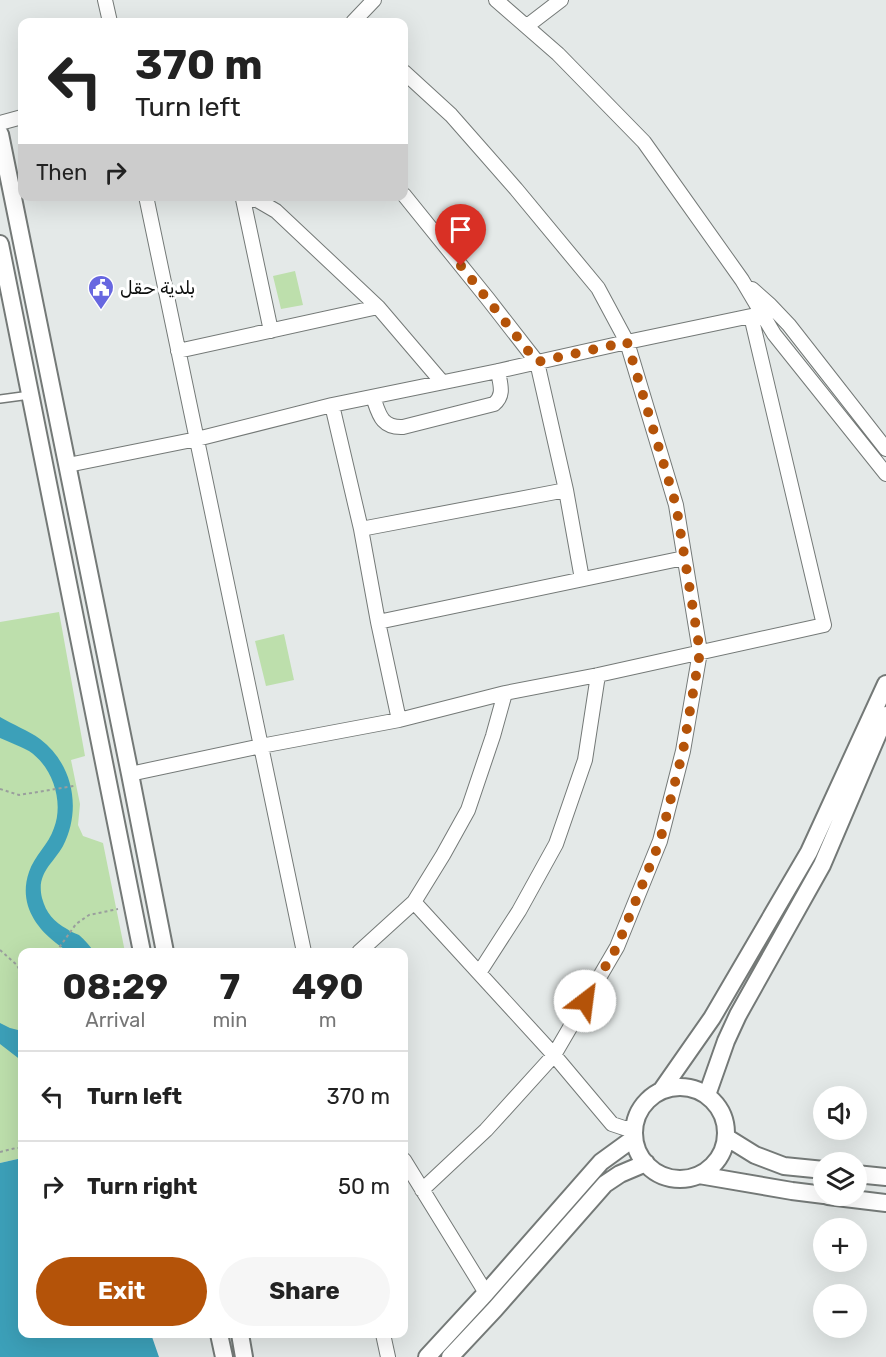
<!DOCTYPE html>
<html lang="en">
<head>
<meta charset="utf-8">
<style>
  body { margin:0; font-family:Rubik,"Noto Naskh Arabic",sans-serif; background:#f6f6f6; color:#222; height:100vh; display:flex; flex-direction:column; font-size:22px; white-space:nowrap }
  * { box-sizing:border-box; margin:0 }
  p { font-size:20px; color:#767676 }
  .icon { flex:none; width:33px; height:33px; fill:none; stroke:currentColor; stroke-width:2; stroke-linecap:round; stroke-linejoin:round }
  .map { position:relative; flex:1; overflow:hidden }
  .side { position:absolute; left:18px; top:948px; width:390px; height:390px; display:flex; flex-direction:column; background:#fff; border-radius:12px; box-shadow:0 6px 24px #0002 }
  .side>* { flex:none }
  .guide { position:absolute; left:18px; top:18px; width:390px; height:183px; border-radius:12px; box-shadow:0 6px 24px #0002; background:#fff; color:#222; overflow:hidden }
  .tools { position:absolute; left:813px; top:1086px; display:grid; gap:12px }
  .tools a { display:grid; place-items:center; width:54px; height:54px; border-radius:50%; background:#fff; box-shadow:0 6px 24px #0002; font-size:30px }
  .pin { position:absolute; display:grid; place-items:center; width:51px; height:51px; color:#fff; margin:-62px -26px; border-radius:50% 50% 50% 0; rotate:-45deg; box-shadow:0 0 6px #0007 }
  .pin .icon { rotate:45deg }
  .me { position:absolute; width:66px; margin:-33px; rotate:30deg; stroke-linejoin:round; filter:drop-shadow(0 0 4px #0008) }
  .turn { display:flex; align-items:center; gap:21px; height:126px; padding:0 18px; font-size:27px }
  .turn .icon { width:78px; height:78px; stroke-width:2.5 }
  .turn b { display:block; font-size:42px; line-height:51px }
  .then { display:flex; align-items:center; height:57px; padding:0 18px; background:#0003; gap:12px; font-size:22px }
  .eta { display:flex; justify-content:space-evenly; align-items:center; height:102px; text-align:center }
  .eta b { font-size:36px; font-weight:700; line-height:42px }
  .action { display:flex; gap:12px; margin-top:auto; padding:12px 18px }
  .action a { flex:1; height:69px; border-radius:36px; background:#b45309; color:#fff; font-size:24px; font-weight:700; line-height:69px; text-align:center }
  .action a+a { background:#f6f6f6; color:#222 }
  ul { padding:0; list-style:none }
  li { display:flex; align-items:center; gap:18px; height:90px; padding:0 18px; border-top:2px solid #e0e0e0 }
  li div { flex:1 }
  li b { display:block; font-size:22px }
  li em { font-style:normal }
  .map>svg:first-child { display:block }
  .green { fill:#bddfac }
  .water { fill:#3ca0b9 }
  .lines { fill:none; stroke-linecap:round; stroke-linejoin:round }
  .service-casing { stroke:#747977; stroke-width:10 }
  .minor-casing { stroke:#747977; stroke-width:16 }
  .tertiary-casing { stroke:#747977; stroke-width:20 }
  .path { stroke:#9a9e9d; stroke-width:2; stroke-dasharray:3 3; stroke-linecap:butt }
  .service { stroke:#fff; stroke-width:7 }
  .minor { stroke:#fff; stroke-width:14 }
  .tertiary { stroke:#fff; stroke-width:16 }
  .route { stroke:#b45309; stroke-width:10; stroke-dasharray:0 18 }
  .labels { text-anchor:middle; stroke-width:6; stroke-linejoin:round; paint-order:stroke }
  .poi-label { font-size:18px; fill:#0c0e0d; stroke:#fff; text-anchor:start }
</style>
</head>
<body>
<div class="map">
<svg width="886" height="1357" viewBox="0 0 886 1357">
  <rect width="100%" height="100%" fill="#e4e9e8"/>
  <!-- green -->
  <path class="green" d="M295,271L303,305L281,309L273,276Z
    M59,612L85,756L71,760L80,804L78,825L83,836L103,843L125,952H22V1158L0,1163V622Z
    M284,634L294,680L266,686L255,641Z"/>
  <!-- water -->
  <path class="water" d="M0,717C13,725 28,730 40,739C73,764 82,809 63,846C53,864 36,873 42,898C46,913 54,922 67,929C71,932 75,933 79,935C85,940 90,946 94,952C87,953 78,954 71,952C66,951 60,946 56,943C33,925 19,901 29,872C34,856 49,844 54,828C64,802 53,767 29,751C20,746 9,742 0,738Z
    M0,1023L10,1028L22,1031V1061L0,1044Z
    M22,1158V1334H151L159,1357H0V1163Z"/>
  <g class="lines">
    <defs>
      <path id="service" d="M0,399L30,395"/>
      <path id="minor" d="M105,0L110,22
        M496,0L558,54L644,142L742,280L774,334L886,474
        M353,22L374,0
        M527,26L561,0
        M404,72L451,115L516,189L598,288L627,342L676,505L700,652L683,751L660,841L617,947L554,1055L486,1130L422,1190
        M0,123L22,117
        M404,195L488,299L537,362L566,490
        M146,196L304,952
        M752,289L770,305L789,325L886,449
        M271,331L243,199L257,200L276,211L378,307L442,382
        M178,351L378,307
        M373,397C379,414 381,428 403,427L494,404C505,395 500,384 498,371
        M332,405L361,529L378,622L399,720
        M68,465L197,439L332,405L498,371L627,342L751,316L824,625L598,675L505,693L399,720L261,746L130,774
        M361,529L566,490L582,579
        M378,622L684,558
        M414,902L554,1055L612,1124L624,1128H634
        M359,952L414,902L443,855L468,810L493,736L505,693
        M479,973L519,911L556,844L585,760L598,675
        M404,1160L486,1293
        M383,1334L388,1357"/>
      <path id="tertiary" d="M0,134L130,774L165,952
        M0,244L142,952
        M634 1133a46 46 0 1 1 92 0a46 46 0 1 1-92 0Z
        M661,1091L712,1018L809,852L886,684
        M707,1095L726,1041L738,1015L822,865L886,715
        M726,1137L755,1155L784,1166L824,1170
        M856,1174L886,1177
        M699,1175L792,1191L824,1195
        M828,1196L886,1203
        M219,1334L224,1357
        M240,1334L244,1357
        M427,1357L486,1293L601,1162L634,1138
        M450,1357L495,1309L605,1184L620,1174L646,1163"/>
    </defs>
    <!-- service casing -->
    <use href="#service" class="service-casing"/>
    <!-- minor casing -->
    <use href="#minor" class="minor-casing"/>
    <!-- tertiary casing -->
    <use href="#tertiary" class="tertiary-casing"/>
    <!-- path -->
    <path class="path" d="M0,789L19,795L74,786
      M0,950L17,965L22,975
      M56,952L76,924L89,915L118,909
      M0,1152L16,1148H22"/>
    <!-- service -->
    <use href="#service" class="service"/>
    <!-- minor -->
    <use href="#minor" class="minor"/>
    <!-- tertiary -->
    <use href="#tertiary" class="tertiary"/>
  </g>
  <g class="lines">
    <!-- route -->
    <path class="route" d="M461,266L537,362L627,342L676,505L700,652L683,751L660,841L617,947L585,1001"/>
  </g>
  <!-- icons -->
  <defs>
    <symbol id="civic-pin" viewBox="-11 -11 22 30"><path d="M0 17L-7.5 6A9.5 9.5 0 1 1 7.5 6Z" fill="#6767e0" stroke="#fff"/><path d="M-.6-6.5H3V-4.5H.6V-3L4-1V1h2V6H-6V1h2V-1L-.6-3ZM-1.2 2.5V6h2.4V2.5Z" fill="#fff"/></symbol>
  </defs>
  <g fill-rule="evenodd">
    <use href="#civic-pin" x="86" y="273" width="30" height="40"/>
  </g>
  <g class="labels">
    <!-- poi labels -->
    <g class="poi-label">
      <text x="120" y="294">بلدية حقل</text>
    </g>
  </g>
</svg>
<div class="tools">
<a><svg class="icon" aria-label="sound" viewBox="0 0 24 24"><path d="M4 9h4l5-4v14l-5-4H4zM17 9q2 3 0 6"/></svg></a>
<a><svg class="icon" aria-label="layers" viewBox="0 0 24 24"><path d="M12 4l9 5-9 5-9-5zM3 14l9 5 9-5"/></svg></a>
<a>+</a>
<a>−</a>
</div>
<div class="pin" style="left:461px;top:266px;background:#d93025"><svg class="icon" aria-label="arrive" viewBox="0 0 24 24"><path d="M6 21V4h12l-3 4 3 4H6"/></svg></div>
<svg class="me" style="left:585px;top:1001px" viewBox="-20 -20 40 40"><circle r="19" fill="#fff"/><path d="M0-13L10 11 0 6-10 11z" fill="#b45309"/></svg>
<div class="guide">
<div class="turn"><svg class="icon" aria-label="left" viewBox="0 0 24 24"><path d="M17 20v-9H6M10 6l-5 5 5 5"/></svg><div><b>370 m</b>Turn left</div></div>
<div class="then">Then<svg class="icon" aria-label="right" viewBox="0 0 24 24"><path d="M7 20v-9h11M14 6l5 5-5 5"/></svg></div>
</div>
<section class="side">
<div class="eta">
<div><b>08:29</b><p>Arrival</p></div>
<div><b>7</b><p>min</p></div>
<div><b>490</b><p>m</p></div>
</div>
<ul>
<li><svg class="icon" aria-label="left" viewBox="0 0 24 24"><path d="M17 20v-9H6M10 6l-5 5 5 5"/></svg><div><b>Turn left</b></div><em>370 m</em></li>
<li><svg class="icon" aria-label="right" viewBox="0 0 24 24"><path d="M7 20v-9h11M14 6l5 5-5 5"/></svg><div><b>Turn right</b></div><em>50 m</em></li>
</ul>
<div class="action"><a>Exit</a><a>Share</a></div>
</section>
</div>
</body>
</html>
